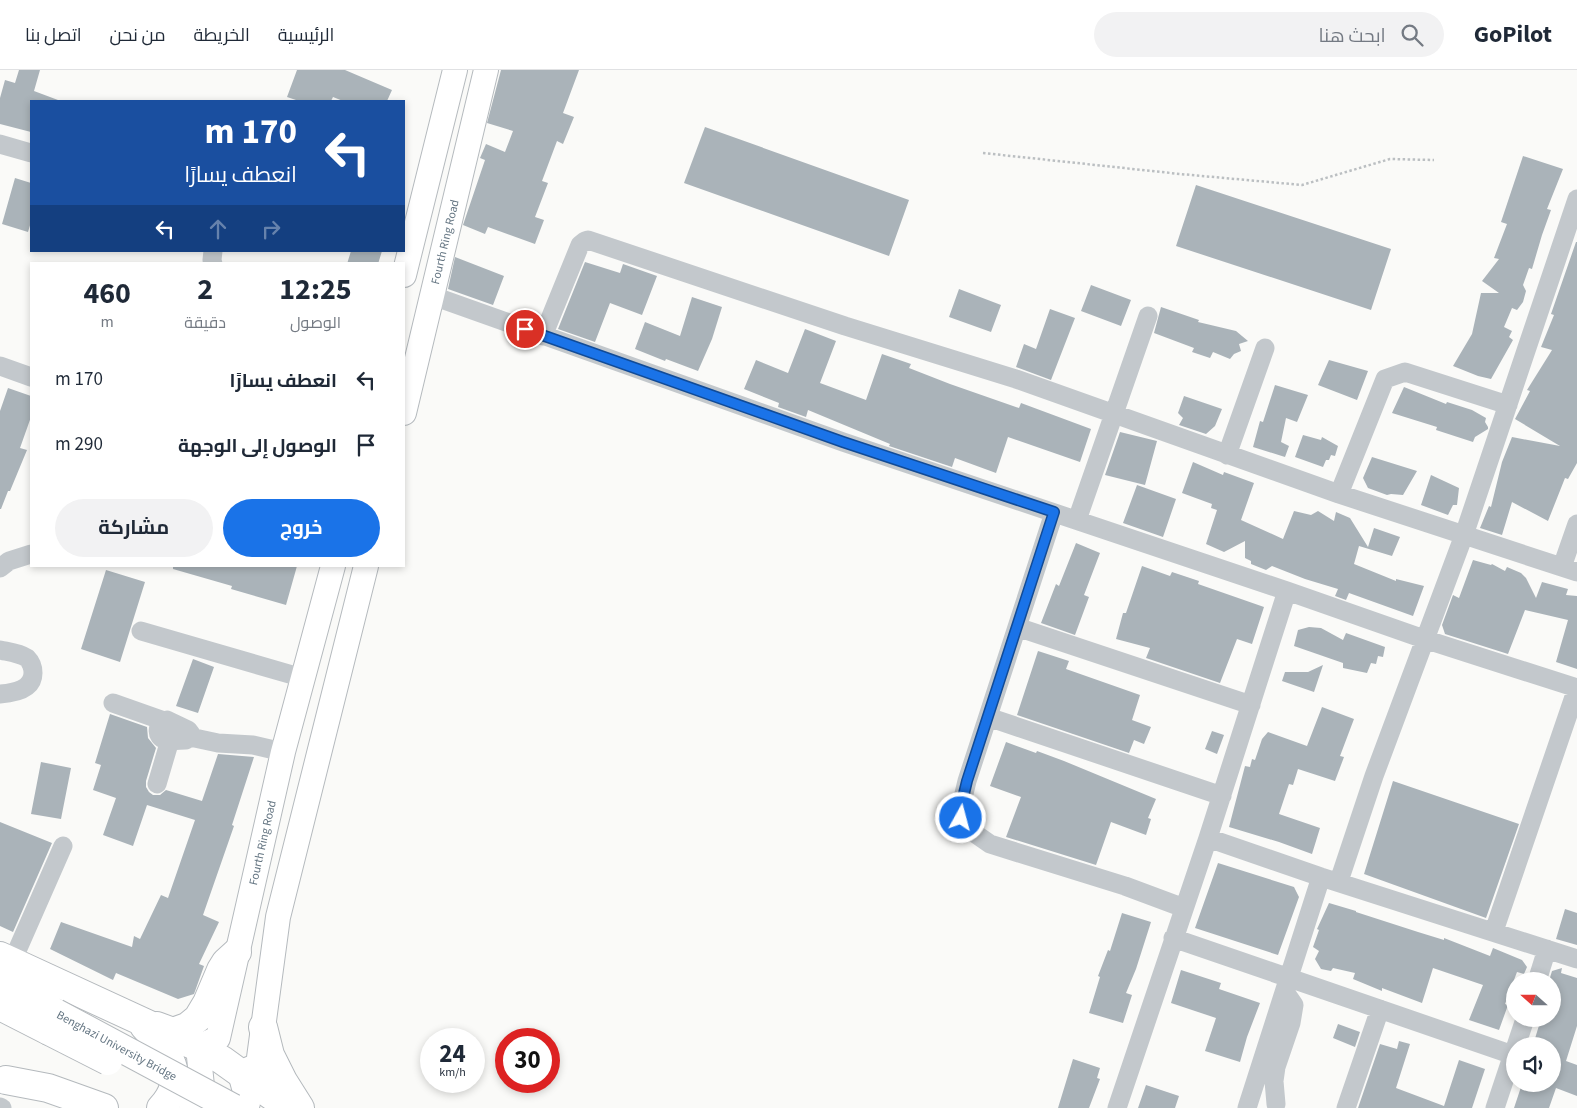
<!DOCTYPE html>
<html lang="ar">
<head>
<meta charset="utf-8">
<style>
  body { margin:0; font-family:"Source Sans 3",Cairo,sans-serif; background:#f2f2f3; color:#1f2937; direction:rtl; height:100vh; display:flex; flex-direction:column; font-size:19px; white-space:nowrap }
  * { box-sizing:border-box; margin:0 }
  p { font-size:16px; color:#747a83 }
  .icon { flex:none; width:28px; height:28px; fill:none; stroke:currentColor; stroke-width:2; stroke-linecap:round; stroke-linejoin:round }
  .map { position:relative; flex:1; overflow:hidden; direction:ltr }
  .drawer { position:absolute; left:30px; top:192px; width:375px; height:305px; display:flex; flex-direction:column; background:#fff; border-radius:0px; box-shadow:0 2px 8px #0003; direction:rtl }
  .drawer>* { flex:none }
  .banner { position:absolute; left:30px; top:30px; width:375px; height:152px; border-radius:0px; box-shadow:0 2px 8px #0003; direction:rtl; background:#1a4fa0; color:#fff; overflow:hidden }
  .needle { width:32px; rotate:291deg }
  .fabs { position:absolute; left:1506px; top:902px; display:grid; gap:10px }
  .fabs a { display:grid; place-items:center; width:55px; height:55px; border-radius:50%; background:#fff; box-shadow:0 2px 8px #0003; font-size:25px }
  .speed { position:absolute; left:420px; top:958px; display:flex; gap:10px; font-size:25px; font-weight:700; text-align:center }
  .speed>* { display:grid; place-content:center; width:65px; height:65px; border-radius:50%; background:#fff; box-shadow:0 2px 8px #0003; line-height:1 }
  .speed small { font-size:12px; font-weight:400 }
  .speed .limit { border:8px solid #d22; background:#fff; color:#111 }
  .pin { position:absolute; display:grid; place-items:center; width:42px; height:42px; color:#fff; margin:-21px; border:2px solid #fff; border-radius:50%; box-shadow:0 1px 5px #0007 }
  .me { position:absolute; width:55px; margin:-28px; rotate:7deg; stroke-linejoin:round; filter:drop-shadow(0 0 4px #0008) }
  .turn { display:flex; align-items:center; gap:18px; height:105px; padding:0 25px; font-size:22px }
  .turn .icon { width:65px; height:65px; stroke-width:2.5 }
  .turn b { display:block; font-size:35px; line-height:42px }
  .lanes { display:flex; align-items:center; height:48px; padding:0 25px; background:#0003; justify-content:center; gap:25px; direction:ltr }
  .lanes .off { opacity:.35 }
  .eta { display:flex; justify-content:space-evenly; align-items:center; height:85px; text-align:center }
  .eta b { font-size:30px; font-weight:700; line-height:35px }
  .action { display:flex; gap:10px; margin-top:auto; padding:10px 25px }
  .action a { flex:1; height:58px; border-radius:30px; background:#1a73e8; color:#fff; font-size:20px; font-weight:700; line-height:58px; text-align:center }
  .action a+a { background:#f2f2f3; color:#1f2937 }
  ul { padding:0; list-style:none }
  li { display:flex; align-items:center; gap:15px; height:65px; padding:0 25px }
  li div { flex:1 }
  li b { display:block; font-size:19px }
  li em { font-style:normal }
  header { display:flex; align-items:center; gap:30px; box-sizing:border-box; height:70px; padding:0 25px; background:#fff; border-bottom:1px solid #e0e1e3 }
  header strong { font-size:24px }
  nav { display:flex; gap:28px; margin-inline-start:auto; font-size:18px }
  .search { width:350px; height:45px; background:#f2f2f3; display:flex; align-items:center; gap:12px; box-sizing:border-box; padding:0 18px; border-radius:28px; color:#747a83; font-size:19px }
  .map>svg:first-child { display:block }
  .building { fill:#aab3b9 }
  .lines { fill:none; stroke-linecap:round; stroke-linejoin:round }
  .major-casing { stroke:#b5babe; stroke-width:26 }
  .highway-casing { stroke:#b4b9bd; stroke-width:30 }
  .path { stroke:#bbbfc2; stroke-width:2.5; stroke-dasharray:2.5 2.5; stroke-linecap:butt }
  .minor { stroke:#c3c8cc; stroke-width:19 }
  .major { stroke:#fff; stroke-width:24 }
  .highway { stroke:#fff; stroke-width:28 }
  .highway-bridge-casing { stroke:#b4b9bd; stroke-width:30; stroke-linecap:butt }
  .highway-bridge { stroke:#fff; stroke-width:28 }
  .route-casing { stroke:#114b97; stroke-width:12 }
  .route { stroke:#1a73e8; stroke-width:9 }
  .labels { text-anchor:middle; stroke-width:5; stroke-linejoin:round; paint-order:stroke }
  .street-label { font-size:12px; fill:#657683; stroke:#fff }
</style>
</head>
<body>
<header>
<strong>GoPilot</strong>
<div class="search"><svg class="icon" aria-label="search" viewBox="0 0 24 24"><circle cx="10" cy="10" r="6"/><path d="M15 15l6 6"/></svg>ابحث هنا</div>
<nav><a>الرئيسية</a><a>الخريطة</a><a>من نحن</a><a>اتصل بنا</a></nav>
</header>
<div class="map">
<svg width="1577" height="1038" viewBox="0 0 1577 1038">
  <rect width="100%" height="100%" fill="#fafaf8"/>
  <!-- building -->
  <path class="building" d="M19,0H40L34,21L58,30L57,31H31V62L0,54V28L5,10L15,13Z
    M297,0H345L392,20L387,31H343L333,27L331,31H299L287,27Z
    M501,0H579L563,43L574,47L563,74L557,71L542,111L548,113L535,147L544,150L535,174L488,157L485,164L463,155L485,90L480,88L486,74L505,82L513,61L487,53Z
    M705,57L909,130L889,186L684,113Z
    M1523,86L1563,99L1547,139L1551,140L1542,165L1532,199L1529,198L1523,215L1526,221L1523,232L1517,240L1512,238L1504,257L1512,261L1509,267L1513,270L1491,309L1478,306L1453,296L1472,264L1481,223H1499L1482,211L1499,189L1494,188L1507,154L1501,152Z
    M15,108L31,113V152L28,162L2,154Z
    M1196,115L1391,179L1371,240L1176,176Z
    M1576,172H1577V393L1568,409L1565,408L1548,451L1512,432L1502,465L1480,458L1489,436L1491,437L1502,392L1512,367L1560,376L1515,349L1530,321L1527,320L1552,280L1541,277L1554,245L1551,244Z
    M351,181H382L378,194H347Z
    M455,187L504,206L493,235L448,219Z
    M585,192L620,203L623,194L657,206L642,245L610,233L595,272L558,259Z
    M1091,215L1131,230L1121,256L1081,241Z
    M959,219L1001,235L991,262L949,247Z
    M692,227L722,237L712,269L698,301L666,289L665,291L635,279L645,252L680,266Z
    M1161,237L1199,250L1198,252L1236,261L1248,271L1239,274L1241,281L1234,284L1230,289L1213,282L1210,288L1192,282L1194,278L1154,263Z
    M1050,239L1075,248L1051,310L1016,297L1024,274L1036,279Z
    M805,259L836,271L820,313L866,330L882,284L911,294L909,298L950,314L1019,338L1021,333L1091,359L1080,392L1008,367L996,403L955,388L952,397L889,376L890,374L808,340L806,347L778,337L779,333L744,319L756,290L788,303Z
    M1329,290L1368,301L1357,330L1318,315Z
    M1275,315L1308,325L1297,352L1286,348L1281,372L1289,376L1285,387L1253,377L1260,351L1263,352Z
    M1404,317L1446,334L1447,332L1472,340L1486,348L1485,352L1488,357V359L1475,367L1473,372L1436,360L1437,357L1392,343Z
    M8,318L31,326V347L20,378L27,380L10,421H8L1,439H0V341Z
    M1184,326L1222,339L1215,356L1206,364L1179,355L1183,348L1178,343Z
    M1120,362L1157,371L1145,415L1105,405Z
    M1303,365L1321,370L1322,367L1338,376L1335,386L1331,385L1329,390H1326L1323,397L1295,387Z
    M1372,387L1417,401L1403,425L1391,424L1387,425L1368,418L1363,408Z
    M1193,392L1223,405L1224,402L1254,413L1241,450L1283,469L1294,441L1311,445L1318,441L1334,451L1336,442L1350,448L1368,477L1374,458L1400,467L1392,486L1359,476L1354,494L1396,511V509L1424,516L1413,546L1349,523L1346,530L1335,526L1338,519L1305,509L1272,496L1266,500L1251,494V491L1245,488V471L1224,482L1206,474L1217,440L1211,438L1212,434L1182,423Z
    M1431,405L1459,418L1457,435H1453L1448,445L1421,435Z
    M1137,415L1176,429L1163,467L1123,453Z
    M1076,473L1100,483L1084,525L1089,527L1075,565L1041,553L1056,514L1059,516Z
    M1473,490L1491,495L1492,494L1505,501L1507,497L1521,503L1526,508L1536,528L1542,512L1568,519L1566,525L1577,526V599L1556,592L1568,550L1525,540L1508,584L1445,564L1442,555L1453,525L1459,528Z
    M173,496H297L286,535L231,519L232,516L173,499Z
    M1142,496L1170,506L1172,502L1199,511L1198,514L1264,537L1252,574L1237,569L1220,613L1146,588L1150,578L1116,569L1123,543H1126Z
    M106,500L145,512L120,592L81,579Z
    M1309,557L1321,558L1343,570L1346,563L1385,577L1383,587L1378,586L1376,594L1371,593L1367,603L1343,598V593L1294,576L1298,560Z
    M1038,581L1069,591L1066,599L1140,625L1132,650L1151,657L1144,674L1134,670L1129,683L1017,645Z
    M193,589L214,597L198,643L176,636Z
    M1323,595L1314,622L1282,611L1285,602H1308Z
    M1322,637L1354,649L1340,686L1344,687L1335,711L1298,699L1293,715L1289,714L1279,744L1320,758L1312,784L1279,772L1229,757L1245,696L1250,697L1252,689L1255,690L1262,669L1268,662L1307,676Z
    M110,644L147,657L148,668L156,678L146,711V717L149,722L153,725H160L166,720L202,731L218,684L254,687L232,755L234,756L203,845L219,852L199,894L204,896L194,924L178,929L116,903L113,910L50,879L61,852L132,877L134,866L140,869L161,825L168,828L195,750L147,735L133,776L103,765L116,728L93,720L101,695L95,693Z
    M1212,661L1224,665L1217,684L1205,679Z
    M1006,672L1036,683L1037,681L1064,691L1156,729L1148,748L1151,749L1146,765L1111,752L1096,795L1006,767L1021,727L990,716Z
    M41,692L71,698L61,749L31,744Z
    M1393,711L1519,754L1486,848L1364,804Z
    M0,752L52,773L13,862L0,856Z
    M1218,793L1294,817L1299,827L1278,885L1195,858Z
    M1329,833L1356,841V842L1418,862L1444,870V868L1490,886L1493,878L1522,890L1527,897L1524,904L1517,902L1505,934L1508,935L1499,960L1469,950L1483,915L1433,898L1422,933L1382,918V921L1353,909L1355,903L1333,898L1331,901L1321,899L1315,889L1319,881L1313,877L1319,860L1317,859Z
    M1565,839L1577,843V875L1556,869Z
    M1122,843L1151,852L1136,899L1126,923L1132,925L1123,953L1089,943L1100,907L1098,906L1108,880L1110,881Z
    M1562,898L1561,903L1577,908V956L1566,991L1577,995V1026L1556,1018L1549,1038H1514L1522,1014H1552V976L1533,975L1541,949H1552V911H1549L1552,901Z
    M1181,900L1221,913L1219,919L1260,933L1247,967L1240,992L1205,981L1216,948L1171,933Z
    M1338,954L1360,962L1355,977L1333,968Z
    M1399,971L1410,974L1396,1018L1444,1036L1459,990L1485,999L1472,1038H1358L1380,974L1397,979Z
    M1073,989L1100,998L1097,1008L1100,1009L1089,1038H1058Z
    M1146,1015L1179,1026L1175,1038H1138Z"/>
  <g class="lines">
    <defs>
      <g id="major">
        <path d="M404,205L455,0"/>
        <path id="s1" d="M404,343L486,0"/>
        <path id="s2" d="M191,1038L202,1016L198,977L218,968L283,682L333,496"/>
        <path d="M246,1038L248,1033L240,1003L258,995L278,847L366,496"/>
      </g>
      <path id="highway" d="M0,886L206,981L222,990L289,1038
        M0,914L56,943
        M0,936L49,961
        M144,956C167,981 190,1007 161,1038
        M157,956L173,962L187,957L198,948L207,933L221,900L226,892L237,882
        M263,957L270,985L283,1011L300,1038
        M6,1010L48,1018L104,1038"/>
    </defs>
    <!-- major casing -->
    <use href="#major" class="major-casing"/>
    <!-- highway casing -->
    <use href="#highway" class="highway-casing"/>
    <!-- path -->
    <path class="path" d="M983,83L1180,104L1302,115L1390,89L1434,90"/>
    <!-- minor -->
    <path class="minor" d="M0,74L31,83
      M213,194L212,190L213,181
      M433,226L843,372L1287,521L1424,569L1577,618
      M543,266L580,175L585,171L588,170L845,256L1016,309L1339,424L1577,502
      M0,296L31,307
      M1227,385L1265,278
      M1339,424L1385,309L1405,302L1508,335
      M1054,443L967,711L962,732L961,749L967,758L990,774L1125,816L1184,838
      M1077,450L1148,246
      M1562,497L1577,454
      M0,498L9,491L31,484
      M1017,557L1251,635
      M141,561L303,608
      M0,580C9,582 19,583 27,588C31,592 33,597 33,603C33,620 14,623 0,624
      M113,633L164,651
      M988,647L1222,726
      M167,650L188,660L191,664L186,670C180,670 172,671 166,670C154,667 157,653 167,650Z
      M190,667L218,673L253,675L283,682
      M157,714L170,670
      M1208,768L1321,807L1577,889
      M1339,811L1374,706L1464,465L1577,129
      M1494,861L1577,618
      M1173,868L1513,985
      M12,892L63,776
      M1537,911L1547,879
      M1516,976L1525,949
      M1276,1034L1274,1011L1276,997L1291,953L1294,935L1285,922
      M0,1037L2,1038
      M1117,1038L1208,768L1287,521
      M1247,1038L1321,807
      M1346,1038L1380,939
      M1495,1038L1515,978"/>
    <!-- major -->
    <use href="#major" class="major"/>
    <!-- highway -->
    <use href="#highway" class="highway"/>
    <defs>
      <g id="highway-bridge">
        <path id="s3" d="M56,943L233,1038"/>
        <path d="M49,961L108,991"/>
      </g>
    </defs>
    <!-- highway-bridge casing -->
    <use href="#highway-bridge" class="highway-bridge-casing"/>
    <!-- highway-bridge -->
    <use href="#highway-bridge" class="highway-bridge"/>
  </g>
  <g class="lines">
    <defs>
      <path id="route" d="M525,259L843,372L1054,442L967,711L962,732L961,748"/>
    </defs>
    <!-- route casing -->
    <use href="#route" class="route-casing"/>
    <!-- route -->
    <use href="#route" class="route"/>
  </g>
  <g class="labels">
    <!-- street labels -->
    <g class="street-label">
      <text dy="4" stroke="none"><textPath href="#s1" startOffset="176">Fourth Ring Road</textPath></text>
      <text dy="4" stroke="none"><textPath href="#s2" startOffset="286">Fourth Ring Road</textPath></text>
      <text dy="4" stroke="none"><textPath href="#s3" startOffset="69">Benghazi University Bridge</textPath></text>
    </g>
  </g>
</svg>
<div class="fabs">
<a><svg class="needle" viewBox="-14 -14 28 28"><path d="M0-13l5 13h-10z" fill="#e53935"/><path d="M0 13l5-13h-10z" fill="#747a83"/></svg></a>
<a><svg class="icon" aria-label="sound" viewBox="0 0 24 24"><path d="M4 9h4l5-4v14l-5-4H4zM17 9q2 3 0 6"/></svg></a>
</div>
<div class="speed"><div>24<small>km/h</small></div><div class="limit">30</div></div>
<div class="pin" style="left:525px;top:259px;background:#d93025"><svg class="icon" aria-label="arrive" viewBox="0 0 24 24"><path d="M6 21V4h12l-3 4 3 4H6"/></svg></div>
<svg class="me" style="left:961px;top:748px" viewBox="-20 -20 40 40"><circle r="17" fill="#1a73e8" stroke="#fff" stroke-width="3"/><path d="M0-11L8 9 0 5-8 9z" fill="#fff"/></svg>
<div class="banner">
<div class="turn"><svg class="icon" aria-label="left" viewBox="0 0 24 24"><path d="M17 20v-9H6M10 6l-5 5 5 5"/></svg><div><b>170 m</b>انعطف يسارًا</div></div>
<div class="lanes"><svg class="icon" aria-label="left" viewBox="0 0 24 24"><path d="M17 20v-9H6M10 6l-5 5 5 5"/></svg><svg class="icon off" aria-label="ahead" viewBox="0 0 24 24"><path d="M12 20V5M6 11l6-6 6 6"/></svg><svg class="icon off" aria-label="right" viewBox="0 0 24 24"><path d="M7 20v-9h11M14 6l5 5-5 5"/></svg></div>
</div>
<section class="drawer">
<div class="eta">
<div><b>12:25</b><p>الوصول</p></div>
<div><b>2</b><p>دقيقة</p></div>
<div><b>460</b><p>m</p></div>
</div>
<ul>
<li><svg class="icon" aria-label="left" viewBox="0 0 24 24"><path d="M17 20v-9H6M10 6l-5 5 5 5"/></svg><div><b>انعطف يسارًا</b></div><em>170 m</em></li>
<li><svg class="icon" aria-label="arrive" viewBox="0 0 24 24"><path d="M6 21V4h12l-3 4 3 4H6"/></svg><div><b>الوصول إلى الوجهة</b></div><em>290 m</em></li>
</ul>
<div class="action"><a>خروج</a><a>مشاركة</a></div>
</section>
</div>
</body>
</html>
